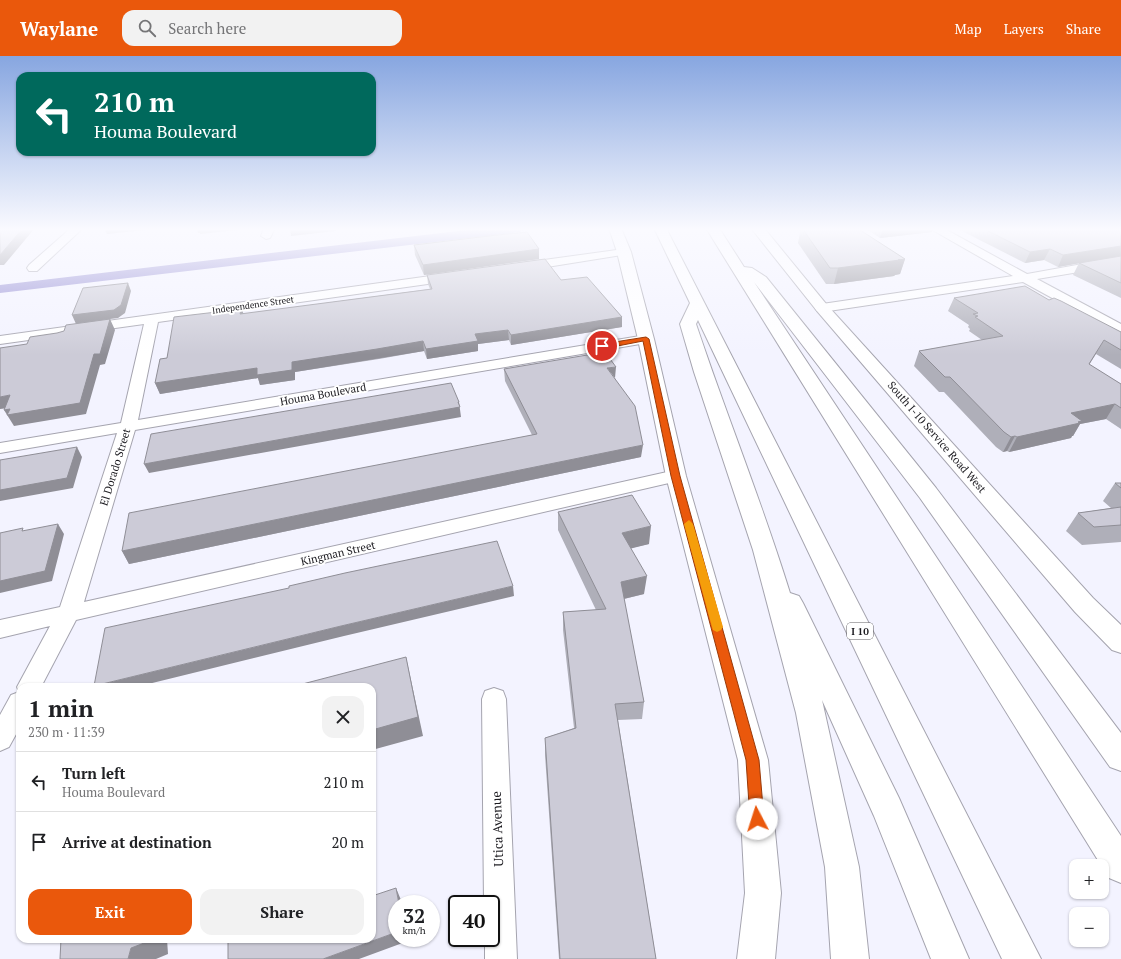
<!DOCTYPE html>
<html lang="en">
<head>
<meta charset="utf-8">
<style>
  body { margin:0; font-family:"PT Serif",serif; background:#f2f2f2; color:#202124; height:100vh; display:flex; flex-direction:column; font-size:15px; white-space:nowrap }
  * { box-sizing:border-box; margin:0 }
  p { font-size:13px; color:#757577 }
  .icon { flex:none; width:22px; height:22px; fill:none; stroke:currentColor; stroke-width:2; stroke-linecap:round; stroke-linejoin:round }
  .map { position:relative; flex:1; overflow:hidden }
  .panel { position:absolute; left:16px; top:627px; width:360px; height:260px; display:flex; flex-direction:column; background:#fff; border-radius:12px; box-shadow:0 1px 3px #0004 }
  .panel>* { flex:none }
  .top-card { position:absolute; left:16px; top:16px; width:360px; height:84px; border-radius:12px; box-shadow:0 1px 3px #0004; background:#00695c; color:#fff; overflow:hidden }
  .controls { position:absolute; left:1069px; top:803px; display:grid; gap:8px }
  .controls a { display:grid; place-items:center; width:40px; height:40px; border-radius:8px; background:#fff; box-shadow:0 1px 3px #0004; font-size:20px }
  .speed { position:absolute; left:388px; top:839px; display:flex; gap:8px; font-size:20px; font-weight:700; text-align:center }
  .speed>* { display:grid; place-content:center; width:52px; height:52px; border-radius:50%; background:#fff; box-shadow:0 1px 3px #0004; line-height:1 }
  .speed small { font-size:10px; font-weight:400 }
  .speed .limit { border:2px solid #111; border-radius:6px; background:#fff; color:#111 }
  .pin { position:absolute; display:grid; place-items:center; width:34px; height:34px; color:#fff; margin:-17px; border:2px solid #fff; border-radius:50%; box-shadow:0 1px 4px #0007 }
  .me { position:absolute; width:44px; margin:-22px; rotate:355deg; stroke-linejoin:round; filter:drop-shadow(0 0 3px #0008) }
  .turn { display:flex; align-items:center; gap:14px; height:84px; padding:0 12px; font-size:18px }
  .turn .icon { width:52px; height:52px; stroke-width:2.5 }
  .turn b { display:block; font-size:28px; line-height:34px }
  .round { display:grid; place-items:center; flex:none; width:42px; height:42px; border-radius:12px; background:#f2f2f2 }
  .summary { display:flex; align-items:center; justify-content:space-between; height:68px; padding:0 12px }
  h1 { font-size:24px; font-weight:800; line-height:30px }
  .cta { display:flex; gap:8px; margin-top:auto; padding:8px 12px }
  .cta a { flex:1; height:46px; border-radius:12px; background:#ea580c; color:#fff; font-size:16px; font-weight:800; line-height:46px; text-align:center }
  .cta a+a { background:#f2f2f2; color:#202124 }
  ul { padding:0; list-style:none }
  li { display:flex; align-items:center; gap:12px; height:60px; padding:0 12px; border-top:1px solid #e0e0e0 }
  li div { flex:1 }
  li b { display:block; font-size:15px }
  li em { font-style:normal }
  header { display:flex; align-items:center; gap:24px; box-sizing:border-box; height:56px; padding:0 20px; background:#ea580c; color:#fff }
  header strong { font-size:19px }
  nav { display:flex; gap:22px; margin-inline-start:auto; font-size:14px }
  .search { width:280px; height:36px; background:#f2f2f2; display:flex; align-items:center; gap:10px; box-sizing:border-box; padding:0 14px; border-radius:12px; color:#757577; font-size:15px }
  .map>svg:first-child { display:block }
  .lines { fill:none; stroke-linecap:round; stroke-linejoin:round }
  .canal { fill:#9790d5; fill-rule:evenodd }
  .minor-casing { stroke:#a5a4af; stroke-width:2 }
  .tertiary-casing { stroke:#a5a4af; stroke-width:2 }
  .motorway-casing { stroke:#a5a4af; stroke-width:2 }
  .minor { fill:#fff; fill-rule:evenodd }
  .tertiary { fill:#fff; fill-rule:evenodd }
  .motorway { fill:#fff; fill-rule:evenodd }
  .wall { fill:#afafb9 }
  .shaded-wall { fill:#8f8e96 }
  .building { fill:#cccbd7; stroke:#8f8e96 }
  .route { fill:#ea580c; stroke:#983908 }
  .slow { fill:#f59e0b }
  .labels { text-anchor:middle; stroke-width:4; stroke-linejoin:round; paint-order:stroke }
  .far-street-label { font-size:9px; fill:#1c1b20; stroke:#fff }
  .shield { fill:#fff; stroke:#605f63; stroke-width:1 }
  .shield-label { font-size:10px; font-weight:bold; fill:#1c1b20 }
  .street-label { font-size:11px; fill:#1c1b20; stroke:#fff }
  .near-street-label { font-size:13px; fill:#1c1b20; stroke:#fff }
</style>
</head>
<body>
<header>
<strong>Waylane</strong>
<div class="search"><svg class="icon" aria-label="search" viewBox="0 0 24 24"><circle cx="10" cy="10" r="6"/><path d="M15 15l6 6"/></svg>Search here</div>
<nav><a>Map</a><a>Layers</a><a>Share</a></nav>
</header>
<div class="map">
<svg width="1121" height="903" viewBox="0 0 1121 903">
  <rect width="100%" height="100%" fill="#f3f3ff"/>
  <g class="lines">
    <!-- canal -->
    <path class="canal" d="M484,172H526L520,176L0,237V229Z"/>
    <defs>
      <path id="minor" d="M71,172H83L37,215H29L27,212L29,209Z
        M264,172H275L270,182L266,183L261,180Z
        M929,172H943L1027,218L1121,201V209L1037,223L1121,268V278L1116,277L1023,226L822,256L817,255L815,252L817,249L822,248L1013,220Z
        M624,193L628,194L630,196L628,198L522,215L518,214L516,211L518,208L522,207Z
        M452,217L456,218L458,221L456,224L158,266L138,364L646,279L651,280L653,283L651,286L646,287L135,374L84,546L676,414L682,416L685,420L682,424L76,564L41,631H20V671L9,691L0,695V659L11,639L19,636L17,631L50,570L0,582V564L60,551L117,377L0,397V387L121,367L144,268L0,288V280Z
        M494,632L503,635L506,643L517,903H485V882H491V848H484L482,643L485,635Z"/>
      <path id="tertiary" d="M609,172H621L631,196L654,283L686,420L768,704L781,837L775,903H737L745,837L738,704L666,420L638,283L617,196Z
        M751,172H764L827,249L1093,542L1121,569V597L1112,594L1075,556L817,255Z"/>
      <path id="motorway" d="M654,172H666L1041,903H1002L698,264L696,268C726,358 762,446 790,537L799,540L803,547L899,742L969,903H931L874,760L822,644L859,811L869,903H831L825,811L796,657L753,494L694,316L680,268L690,247Z
        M706,172H719L744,211L752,212L766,221L936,432L1121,677V715L1110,711L920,442L754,226L1121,780V827L1109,822Z"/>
    </defs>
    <!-- minor casing -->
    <use href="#minor" class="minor-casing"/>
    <!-- tertiary casing -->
    <use href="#tertiary" class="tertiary-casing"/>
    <!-- motorway casing -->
    <use href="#motorway" class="motorway-casing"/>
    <!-- minor -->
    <use href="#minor" class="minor"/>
    <!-- tertiary -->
    <use href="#tertiary" class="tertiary"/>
    <!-- motorway -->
    <use href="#motorway" class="motorway"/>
  </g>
  <!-- wall -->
  <path class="wall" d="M801,172H857L905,203L900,218L895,219L894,220L834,228H826L798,187Z
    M865,172H933L932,176L880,182Z
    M956,172H1121V242L1073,219L1079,207L1058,211L1044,204L1025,207Z
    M414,189L539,193V203L424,219L415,199Z
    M427,219L561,224L622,261V271L511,289L509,284L478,288V295L427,303L424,295L379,303L295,316V324L260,329L258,322L160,338L155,327L243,258L430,233L428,228Z
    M954,242L1049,244L1121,276V313L1096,298L1089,309L1121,328V373L1106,363L1080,368L1073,380H1072L1071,382L1009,396L1007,395L1003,396L996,391L944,336H939L914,310L919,295L982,284L969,275L970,273L968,271L969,269L948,255Z
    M504,313L615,322L641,401L129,508L122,495L532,379L505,325Z
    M1115,427H1121V486L1082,489L1066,475L1078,457L1111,452L1103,445Z
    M558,456L649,488L631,492L644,538L624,543L644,646L642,663L618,664L656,903H559L545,699V682L574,672L563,574V556L596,554L558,474Z"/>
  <!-- shaded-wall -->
  <path class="shaded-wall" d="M23,172H35L4,209H0V199Z
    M104,172H147L146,174L107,178Z
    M196,172H241L238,174L200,178V177H198Z
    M336,172V175L291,180L290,173Z
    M883,172H933L932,176L880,182Z
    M1121,190V200L1058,211L1063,199Z
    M539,193V203L424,219L423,209Z
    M1050,193L1044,204L1025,207L1030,196Z
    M905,203L900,218L895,219L894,220L834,228L838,212Z
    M128,227L131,235L125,257L118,262L110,263L115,274L105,308L100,309L86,358L14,370L4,354L76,268L72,259Z
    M242,253L245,263L240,258Z
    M622,261V271L511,289V279Z
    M508,274L509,284L478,288V295L427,303L426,293L475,278Z
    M423,285L424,295L295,316V324L260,329L258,322L160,338L155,327Z
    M616,311L615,322L607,312Z
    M10,339L17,351L0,353V341Z
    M458,346H459L461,361L149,417L144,408Z
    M1115,348L1106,363L1080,368L1073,380H1072L1071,382L1009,396L1017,381L1071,357Z
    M1015,380L1007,395L1003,396L1011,381Z
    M643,389L641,401L129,508L122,495Z
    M77,391L82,401L73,432L0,445V434Z
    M58,468L64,478L52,525L0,537V525Z
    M651,470L649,488L621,495L622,477Z
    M647,520L644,538L619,544L621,526Z
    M513,530L514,540L344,580L136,631H95L94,630L341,570Z
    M406,601L423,680L372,694V674Z
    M396,832L401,844L402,848H399Z
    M397,876V882H407L408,885L359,903H323Z
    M152,883H167L168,898L156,903H128L131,892Z"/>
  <!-- building -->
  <path class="building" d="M0,172H23L0,199Z
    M802,172H857L905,203L898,204H900L838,212H830Z
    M982,172H1121V190L1063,199L1050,193L1030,196Z
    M527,176L539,193L423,209L414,189L497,179Z
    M1121,200V227L1079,207Z
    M545,203L561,224L587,221L622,261L511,279L508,274L475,278L478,285L426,293L423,285L377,293L292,306V314L257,319V312L155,327L160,303L167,302L174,261L242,253L240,258L432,233L427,219Z
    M128,227L121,249L114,254L72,259L83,232Z
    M1025,230L1049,244L1054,242L1061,245L1121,276V294L1104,284L1089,308L1121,328V352L1115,348L1071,357L1082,365L1078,366L1080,367L1017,381L1015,380L1011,381L1004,376L950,321H945L919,295L1003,280L975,261L978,260L973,258L978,257L954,242Z
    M110,263L100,298H94L80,347L7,359L10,353L4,354L10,339L0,341V292L27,288L30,281L57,277L64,275L66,269Z
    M605,296L616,311L607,312L635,350L643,389L122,495L129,457L537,378L504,313Z
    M451,327L459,346H458L460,351L144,408L151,378Z
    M77,391L67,422L0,434V404Z
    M1115,427H1121V432Z
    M632,439L651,470L622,477L647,520L621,526L644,646L615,648L656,903H560L545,682L576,672L563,556L606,553L558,456Z
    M1121,451V469L1094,471L1078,457Z
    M58,468L45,515L0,525V477L23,472L22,475Z
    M497,485L513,530L341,570L94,630L105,572L289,532V530L345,517Z
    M406,601L418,661L372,674V631H291Z
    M396,832L399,848H397V876L323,903H228V883H372V840Z
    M61,883H152V884L131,892L128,903H60Z"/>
  <!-- sky -->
  <linearGradient id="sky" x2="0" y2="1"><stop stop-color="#87a6e0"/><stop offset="0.58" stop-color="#fafaff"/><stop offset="1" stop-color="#fafaff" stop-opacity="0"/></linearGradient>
  <rect width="1121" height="299" fill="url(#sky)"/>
  <!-- route -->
  <path class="route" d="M646,281L649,283L680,420L759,704L764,763L762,767L757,769L752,767L750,763L746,704L671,420L643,285L602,293L598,290L602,288Z"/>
  <!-- slow -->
  <path class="slow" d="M689,464L693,468L723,571L721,574L717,576L713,574L712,571L684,468Z"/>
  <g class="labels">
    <!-- far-street labels -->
    <g class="far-street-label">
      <text transform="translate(253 249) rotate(-8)" y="3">Independence Street</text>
    </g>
    <!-- shield labels -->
    <rect class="shield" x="847" y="567" width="26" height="16" rx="3"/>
    <g class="shield-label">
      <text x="860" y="579">I 10</text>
    </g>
    <!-- street labels -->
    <g class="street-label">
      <text transform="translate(323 338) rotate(-10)" y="4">Houma Boulevard</text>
      <text transform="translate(937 381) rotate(49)" y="4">South I-10 Service Road West</text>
      <text transform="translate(115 411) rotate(-73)" y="4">El Dorado Street</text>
      <text transform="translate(338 497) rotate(-13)" y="4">Kingman Street</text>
    </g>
    <!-- near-street labels -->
    <g class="near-street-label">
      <text transform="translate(497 773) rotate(-92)" y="5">Utica Avenue</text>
    </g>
  </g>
</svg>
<div class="controls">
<a>+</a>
<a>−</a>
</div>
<div class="speed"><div>32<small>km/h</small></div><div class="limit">40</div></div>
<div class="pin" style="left:602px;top:290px;background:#d93025"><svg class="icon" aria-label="arrive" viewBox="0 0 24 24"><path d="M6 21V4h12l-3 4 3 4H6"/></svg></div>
<svg class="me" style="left:757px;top:763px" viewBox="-20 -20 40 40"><circle r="19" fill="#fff"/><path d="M0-13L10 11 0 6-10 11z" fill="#ea580c"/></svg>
<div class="top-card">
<div class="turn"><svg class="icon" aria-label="left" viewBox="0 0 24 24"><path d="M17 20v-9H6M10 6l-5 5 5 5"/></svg><div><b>210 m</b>Houma Boulevard</div></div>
</div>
<section class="panel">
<div class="summary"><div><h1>1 min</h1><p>230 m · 11:39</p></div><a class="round"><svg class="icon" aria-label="close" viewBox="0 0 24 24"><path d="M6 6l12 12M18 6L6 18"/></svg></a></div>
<ul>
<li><svg class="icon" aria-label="left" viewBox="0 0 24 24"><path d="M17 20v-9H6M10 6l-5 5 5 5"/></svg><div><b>Turn left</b><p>Houma Boulevard</p></div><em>210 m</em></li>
<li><svg class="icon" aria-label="arrive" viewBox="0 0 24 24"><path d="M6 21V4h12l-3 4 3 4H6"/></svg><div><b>Arrive at destination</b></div><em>20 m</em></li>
</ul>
<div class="cta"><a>Exit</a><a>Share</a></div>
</section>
</div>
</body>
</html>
